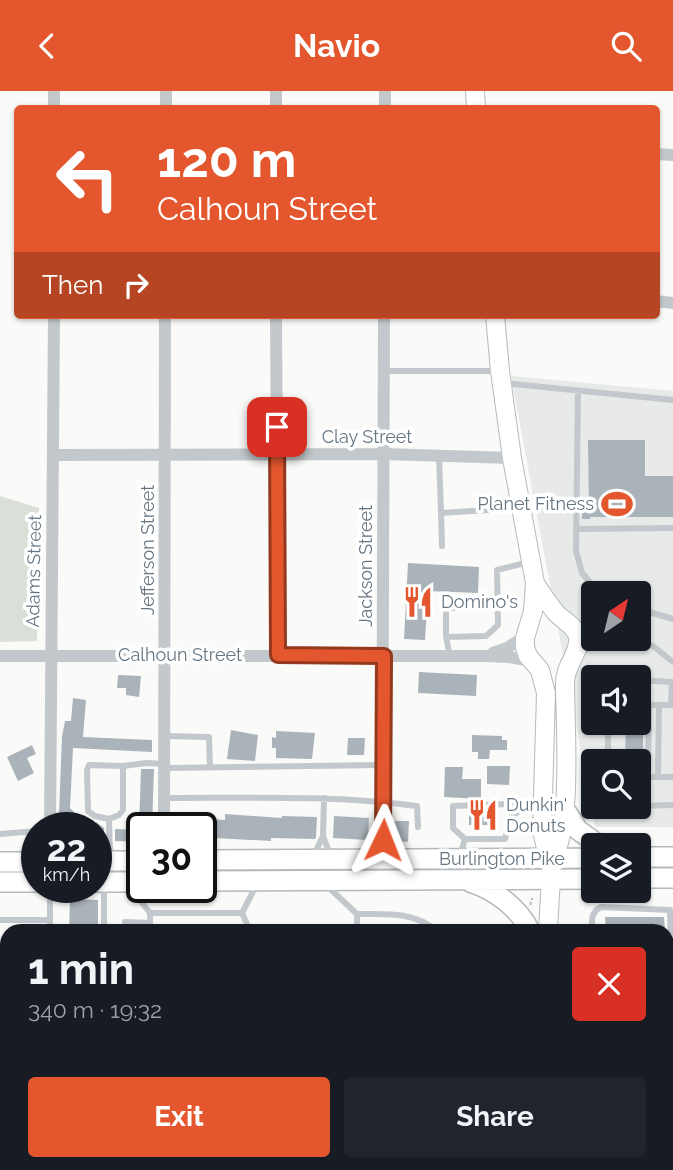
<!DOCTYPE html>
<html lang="en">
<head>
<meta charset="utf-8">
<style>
  body { margin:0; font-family:Raleway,sans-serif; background:#20242c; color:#f1f3f6; height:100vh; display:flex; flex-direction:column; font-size:26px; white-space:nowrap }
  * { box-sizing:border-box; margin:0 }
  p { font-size:23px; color:#9ea1a6 }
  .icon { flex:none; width:38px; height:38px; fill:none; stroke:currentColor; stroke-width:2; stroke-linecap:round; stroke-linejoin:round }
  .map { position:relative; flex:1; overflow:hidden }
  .sheet { position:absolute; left:0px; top:833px; width:674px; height:247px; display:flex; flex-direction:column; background:#171b24; border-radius:21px 21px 0 0; box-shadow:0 2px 5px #0004 }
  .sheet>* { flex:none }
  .hud { position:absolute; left:14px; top:14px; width:646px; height:214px; border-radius:7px; box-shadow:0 2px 5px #0004; background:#e4572e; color:#fff; overflow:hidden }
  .needle { width:46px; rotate:35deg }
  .buttons { position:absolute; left:581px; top:490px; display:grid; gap:14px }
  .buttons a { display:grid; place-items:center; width:70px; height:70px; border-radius:7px; background:#171b24; box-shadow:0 2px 5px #0004; font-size:35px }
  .speed { position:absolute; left:21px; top:721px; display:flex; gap:14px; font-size:35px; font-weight:700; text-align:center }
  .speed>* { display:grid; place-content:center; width:91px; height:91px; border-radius:50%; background:#171b24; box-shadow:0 2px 5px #0004; line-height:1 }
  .speed small { font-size:18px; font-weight:400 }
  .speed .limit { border:4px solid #111; border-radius:10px; background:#fff; color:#111 }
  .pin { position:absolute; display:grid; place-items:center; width:60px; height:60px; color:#fff; margin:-30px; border-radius:14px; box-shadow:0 4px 10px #0006 }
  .me { position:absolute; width:77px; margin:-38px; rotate:2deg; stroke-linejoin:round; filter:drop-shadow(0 0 5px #0008) }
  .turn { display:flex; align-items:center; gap:24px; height:147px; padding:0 28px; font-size:32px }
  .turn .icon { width:91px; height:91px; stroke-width:2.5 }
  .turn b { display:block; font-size:49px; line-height:60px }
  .then { display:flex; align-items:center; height:66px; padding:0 28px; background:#0003; gap:14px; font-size:26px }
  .round { display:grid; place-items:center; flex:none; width:74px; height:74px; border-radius:7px; background:#20242c }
  .head { display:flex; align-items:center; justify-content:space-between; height:119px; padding:0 28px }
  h1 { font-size:42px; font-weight:700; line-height:52px }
  .button { display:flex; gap:14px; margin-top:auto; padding:14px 28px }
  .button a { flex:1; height:80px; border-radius:7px; background:#e4572e; color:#fff; font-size:28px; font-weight:700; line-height:80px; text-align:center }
  .button a+a { background:#20242c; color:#f1f3f6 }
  header { display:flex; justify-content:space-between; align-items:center; height:91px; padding:0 28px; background:#e4572e; color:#fff; font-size:32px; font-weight:700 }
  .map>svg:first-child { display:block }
  .built { fill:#e8e9e9; fill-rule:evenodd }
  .green { fill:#dadfd7 }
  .building { fill:#aab3b9 }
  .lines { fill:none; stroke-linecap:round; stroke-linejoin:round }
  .secondary-casing { stroke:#b3babf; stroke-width:20 }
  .trunk-casing { stroke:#b4b9bd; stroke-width:22 }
  .path { stroke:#bbbfc2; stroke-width:2; stroke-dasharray:3.5 3.5; stroke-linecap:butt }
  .service { stroke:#c3c8cc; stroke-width:6 }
  .minor { stroke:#c3c8cc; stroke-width:12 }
  .secondary { stroke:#fff; stroke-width:18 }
  .trunk { stroke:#fff; stroke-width:19 }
  .route-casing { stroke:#94391e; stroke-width:18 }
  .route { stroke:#e4572e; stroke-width:12 }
  .labels { text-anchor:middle; stroke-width:7; stroke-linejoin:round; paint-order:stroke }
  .street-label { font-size:18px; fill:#657683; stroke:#fff }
  .poi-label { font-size:18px; fill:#657683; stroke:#fff; text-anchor:start }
</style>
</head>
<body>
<header><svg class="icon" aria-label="back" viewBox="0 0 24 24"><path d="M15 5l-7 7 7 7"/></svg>Navio<svg class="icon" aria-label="search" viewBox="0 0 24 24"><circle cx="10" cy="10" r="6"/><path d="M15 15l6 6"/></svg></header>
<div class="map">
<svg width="673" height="1079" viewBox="0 0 673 1079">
  <rect width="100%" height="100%" fill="#fafaf8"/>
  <!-- built -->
  <path class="built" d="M511,285L673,300V736H595ZM593,502H639V548H593ZM593,586H639V632H593ZM593,670H639V716H593Z"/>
  <!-- green -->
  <path class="green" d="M0,405L39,417L37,550L0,551Z"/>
  <!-- building -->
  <path class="building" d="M588,349H645V385H673V426H590V428H582V418H589Z
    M408,472L479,476L478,502L428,500L425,549L404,548Z
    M419,581L477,584L476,605L418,602Z
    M118,584L141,585L139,606L126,604V597H117Z
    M73,607L86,609L83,646L152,649V661L73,657L70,717L74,721L70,725L82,737H65L61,733L65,729L59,723L62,645L65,630H71Z
    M638,632H643V669H625L626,633Z
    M231,639L258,644L255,670L227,668Z
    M276,640L315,642L312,668L276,667V657H272V646L276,647Z
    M472,644L502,645V649H507V659H490L489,668H478V661H472Z
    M348,647H365L364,664H347Z
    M32,654L36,663L27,667L34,682L18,690L7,666Z
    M487,675H510L509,694L487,693Z
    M445,676H463L462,688H481V708L444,706Z
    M141,678H154L152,737H139Z
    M497,719V734H469V720Z
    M225,723L282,727V725L317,726L316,746L315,748L271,747V750L214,747V749H201V737H174L175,725L225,729Z
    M334,725L369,727L368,749L333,747Z
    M394,730H409L408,751L393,750Z
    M96,731L104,737V752H96Z
    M115,738L142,739V751L115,750Z
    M70,808L98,809V840H69Z
    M605,826H664L665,840H606Z"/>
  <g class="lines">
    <defs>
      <path id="secondary" d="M475,0L476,18
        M495,224L500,280L512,367L535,492L533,520L525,547V556L528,565L540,579L546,602L542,740L546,757L552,768
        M535,492C542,503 549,514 557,523C565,531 576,535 578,547C580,563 565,573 565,592C565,633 573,737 552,768L548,840
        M566,1073V1079"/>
      <path id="trunk" d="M564,717L578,739L599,754
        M639,766H673
        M201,769L593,767
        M96,770H142
        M0,771H37
        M639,787H673
        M201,790L593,788
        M0,791H37
        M96,791H142
        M470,791C495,799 519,817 530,840"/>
    </defs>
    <!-- secondary casing -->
    <use href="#secondary" class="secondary-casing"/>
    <!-- trunk casing -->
    <use href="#trunk" class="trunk-casing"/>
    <!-- path -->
    <path class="path" d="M531,814L530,808H533"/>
    <!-- service -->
    <path class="service" d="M384,280H498
      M503,292L673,309
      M578,300L576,460L582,482L599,502
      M439,364L441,422L519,417
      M441,422L442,455
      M576,438L673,437
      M639,518L673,528
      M579,540L593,545
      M446,546V517H498
      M633,548L653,555L673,571
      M581,561L599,552H643
      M450,565L446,546L486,545L498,534L497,479L529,471
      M639,589L672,591L671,614
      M639,614H673
      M165,645L209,646L210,677
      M608,670V632
      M165,677L381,674
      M639,686H673
      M648,686L649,614
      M658,686L659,614
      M165,707C249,707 334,704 417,715L418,736
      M639,715L673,714
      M109,728L95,725L88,720L87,679L89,674L123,675
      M0,743L37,740
      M323,745L331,766
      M465,748L453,737V715L513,713L512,724
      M460,765L465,748H505L512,724L541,709
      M313,766L323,745L324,707
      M110,768L109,728L119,724L123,719V675L146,672L165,673
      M104,793V840
      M326,794L357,823C386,823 413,820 437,840
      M129,795L150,822V840
      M150,822H242
      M242,822L257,793
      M242,822L250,840
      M357,823V840
      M0,829H50
      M50,840V796
      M125,840V831L150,832
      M593,840C591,830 591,821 601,816L670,819L671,860
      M0,868H7
      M668,1010L671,934
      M23,1073V1078L30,1079
      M379,1073V1079
      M149,1079V1073
      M253,1079L254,1073
      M447,1079V1073
      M513,1079V1073
      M601,1079V1073"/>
    <!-- minor -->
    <path class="minor" d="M276,0V18
      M54,18V0
      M166,18V0
      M385,18V0
      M656,63L673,64
      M656,210L673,212
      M276,224L278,564
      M54,364L384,363L512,367
      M493,562L507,557L526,545
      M0,565H486L508,566L533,570
      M50,737L54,224
      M164,737L165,224
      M382,768L384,224"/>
    <!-- secondary -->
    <use href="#secondary" class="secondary"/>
    <!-- trunk -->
    <use href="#trunk" class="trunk"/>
  </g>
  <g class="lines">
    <defs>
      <path id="route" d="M277,336L278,564L384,565L383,749"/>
    </defs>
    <!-- route casing -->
    <use href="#route" class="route-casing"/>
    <!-- route -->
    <use href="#route" class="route"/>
  </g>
  <!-- icons -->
  <defs>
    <symbol id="stadium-bare" viewBox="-9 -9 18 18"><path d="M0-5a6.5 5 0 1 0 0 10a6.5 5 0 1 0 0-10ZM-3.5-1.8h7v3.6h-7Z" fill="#e4572e" stroke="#fff" stroke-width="2.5" paint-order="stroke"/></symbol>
    <symbol id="restaurant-bare" viewBox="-9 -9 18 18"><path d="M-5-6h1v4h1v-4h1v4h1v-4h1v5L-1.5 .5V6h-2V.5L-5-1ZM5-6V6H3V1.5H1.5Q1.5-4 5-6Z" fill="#e4572e" stroke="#fff" stroke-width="2.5" paint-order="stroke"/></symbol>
  </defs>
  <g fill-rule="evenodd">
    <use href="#stadium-bare" x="595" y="391" width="44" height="44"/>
    <use href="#restaurant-bare" x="396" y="489" width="44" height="44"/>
    <use href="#restaurant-bare" x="461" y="702" width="44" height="44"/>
  </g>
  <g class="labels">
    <!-- street labels -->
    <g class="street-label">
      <text x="367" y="352">Clay Street</text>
      <text transform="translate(148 459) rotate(-90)" y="6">Jefferson Street</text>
      <text transform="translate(366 475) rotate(-90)" y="6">Jackson Street</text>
      <text transform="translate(34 480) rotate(-89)" y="6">Adams Street</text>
      <text x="180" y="570">Calhoun Street</text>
      <text x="502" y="774">Burlington Pike</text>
    </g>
    <!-- poi labels -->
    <g class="poi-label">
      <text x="594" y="419" text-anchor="end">Planet Fitness</text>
      <text x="441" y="517">Domino's</text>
      <text x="506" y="720">Dunkin'<tspan x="506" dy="21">Donuts</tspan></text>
    </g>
  </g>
</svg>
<div class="buttons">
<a><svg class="needle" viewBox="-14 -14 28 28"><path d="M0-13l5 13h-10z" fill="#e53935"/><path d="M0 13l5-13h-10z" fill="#9ea1a6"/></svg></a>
<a><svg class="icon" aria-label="sound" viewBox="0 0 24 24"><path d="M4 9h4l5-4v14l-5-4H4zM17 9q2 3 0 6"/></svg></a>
<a><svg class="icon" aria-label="search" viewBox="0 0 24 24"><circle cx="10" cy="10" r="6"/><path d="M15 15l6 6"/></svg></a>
<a><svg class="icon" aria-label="layers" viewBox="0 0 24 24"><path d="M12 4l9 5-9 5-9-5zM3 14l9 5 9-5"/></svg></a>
</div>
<div class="speed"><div>22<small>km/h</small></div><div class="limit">30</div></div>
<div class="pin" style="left:277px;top:336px;background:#d93025"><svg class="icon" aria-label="arrive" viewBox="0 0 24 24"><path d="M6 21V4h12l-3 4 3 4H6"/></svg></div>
<svg class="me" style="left:383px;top:749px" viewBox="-20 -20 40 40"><path d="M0-17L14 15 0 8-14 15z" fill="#e4572e" stroke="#fff" stroke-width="4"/></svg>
<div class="hud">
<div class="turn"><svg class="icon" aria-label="left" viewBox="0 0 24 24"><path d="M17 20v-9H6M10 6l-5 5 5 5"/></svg><div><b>120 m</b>Calhoun Street</div></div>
<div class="then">Then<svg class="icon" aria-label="right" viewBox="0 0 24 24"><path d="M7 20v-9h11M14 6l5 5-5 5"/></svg></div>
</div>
<section class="sheet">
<div class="head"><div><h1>1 min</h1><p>340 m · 19:32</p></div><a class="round" style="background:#d93025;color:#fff"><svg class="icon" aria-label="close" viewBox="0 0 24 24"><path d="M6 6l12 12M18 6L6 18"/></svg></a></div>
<div class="button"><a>Exit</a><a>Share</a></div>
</section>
</div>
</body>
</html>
